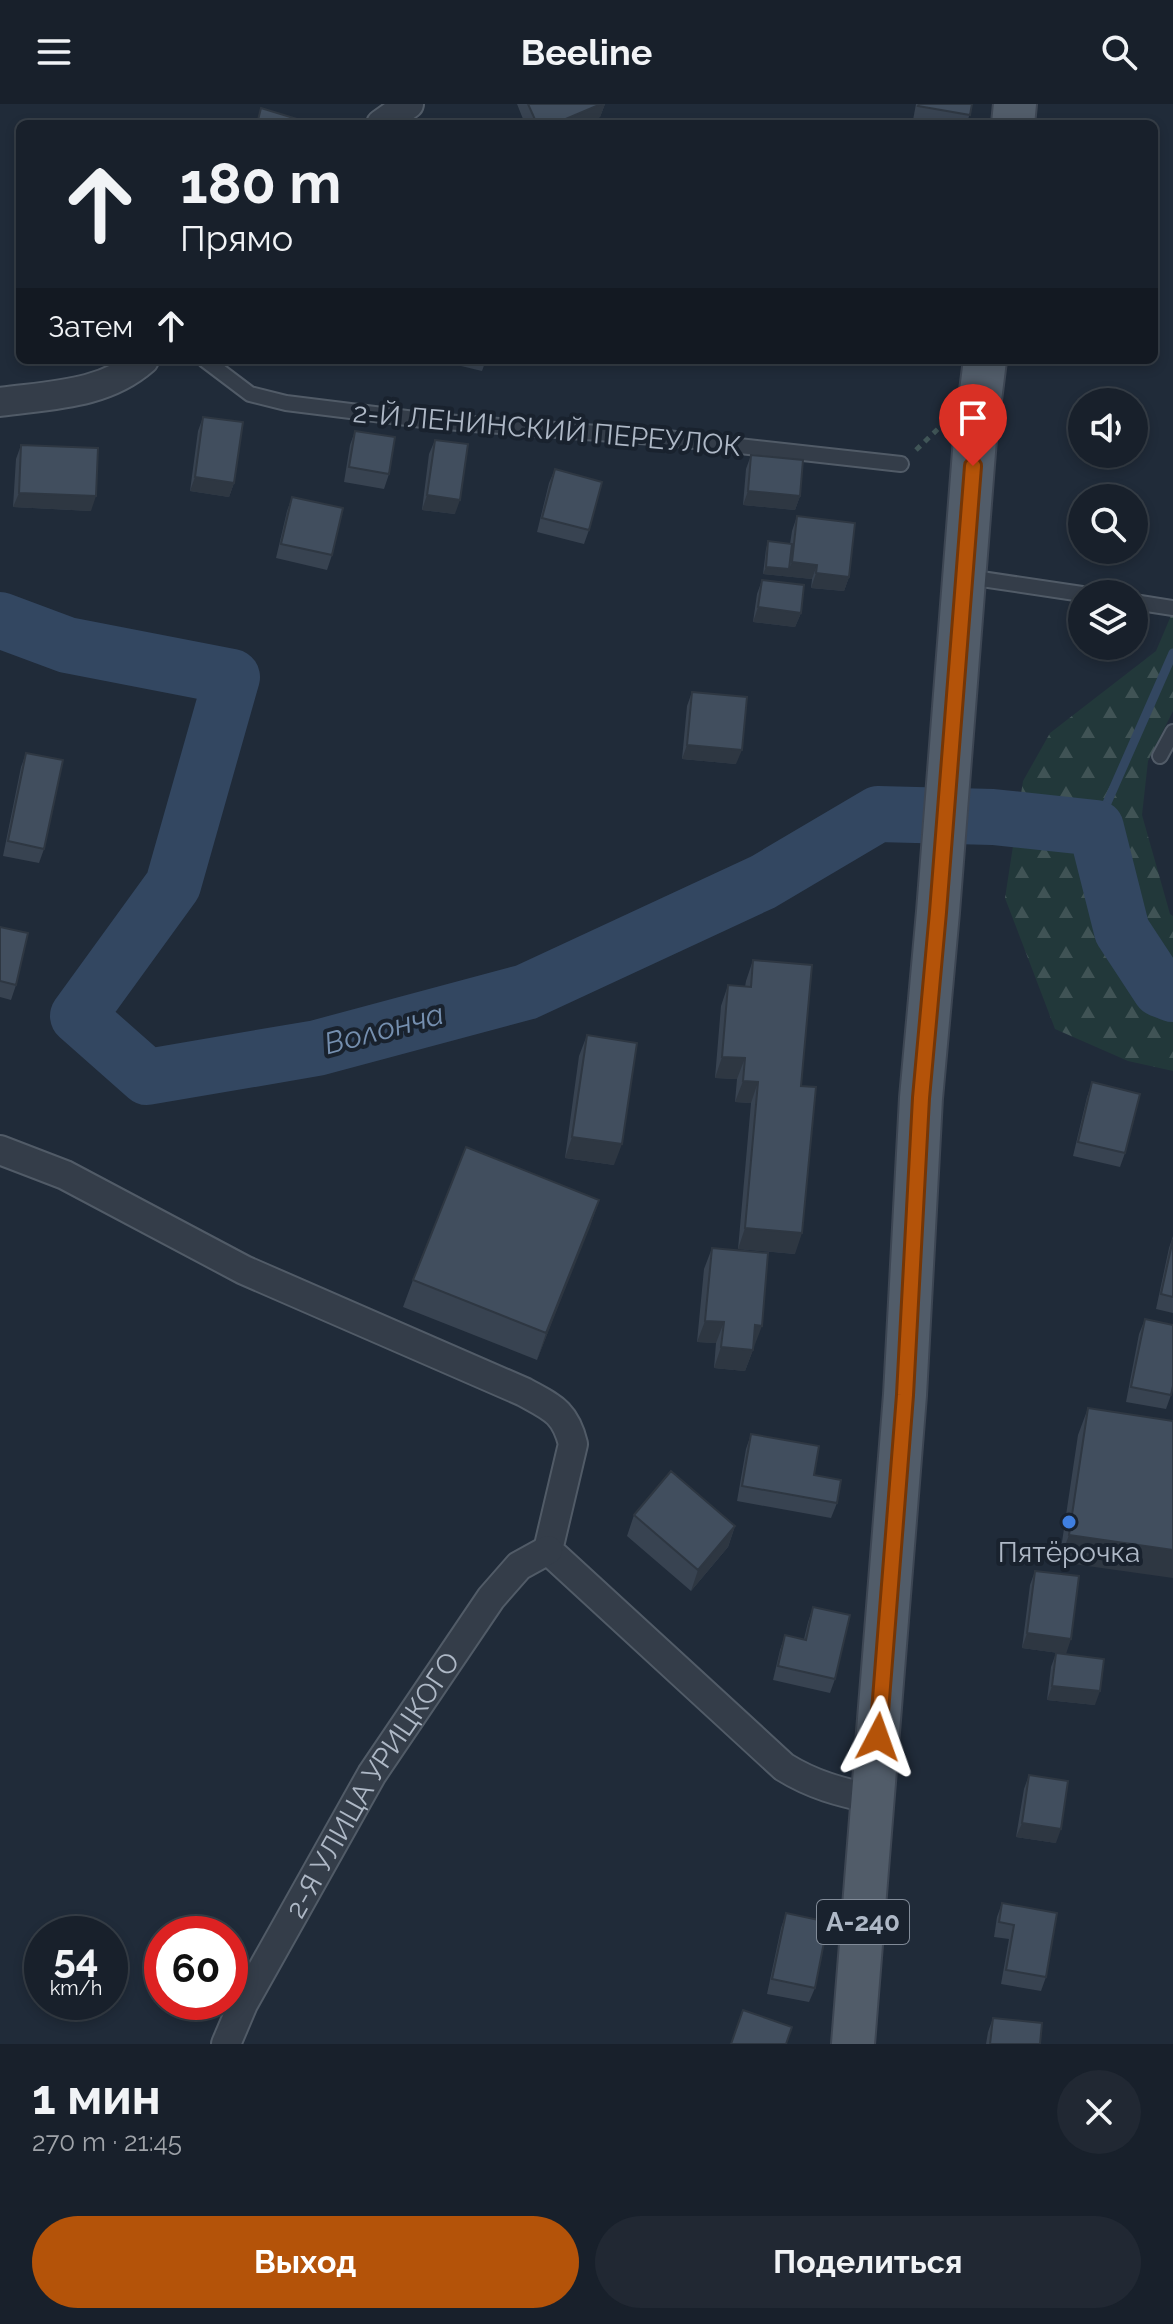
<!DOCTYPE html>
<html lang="ru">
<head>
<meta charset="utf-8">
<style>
  body { margin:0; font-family:Raleway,sans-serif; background:#212833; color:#f1f3f6; height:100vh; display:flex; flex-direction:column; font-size:30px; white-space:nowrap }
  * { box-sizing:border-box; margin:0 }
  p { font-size:26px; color:#9fa3a9 }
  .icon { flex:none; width:44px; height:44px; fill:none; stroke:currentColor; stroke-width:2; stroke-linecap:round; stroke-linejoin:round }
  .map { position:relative; height:1940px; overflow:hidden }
  .side { display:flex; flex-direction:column; background:#18202b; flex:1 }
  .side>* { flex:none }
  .banner { position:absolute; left:16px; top:16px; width:1142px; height:244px; border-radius:12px; box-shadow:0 4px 12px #0003,0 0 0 2px #363e47; background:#18202b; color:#f1f3f6; overflow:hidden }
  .tools { position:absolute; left:1068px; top:284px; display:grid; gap:16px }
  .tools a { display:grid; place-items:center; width:80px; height:80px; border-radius:50%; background:#18202b; box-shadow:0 4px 12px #0003,0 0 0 2px #363e47; font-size:40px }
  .speed { position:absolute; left:24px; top:1812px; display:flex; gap:16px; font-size:40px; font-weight:700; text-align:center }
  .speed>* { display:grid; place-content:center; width:104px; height:104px; border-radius:50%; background:#18202b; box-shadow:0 4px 12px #0003,0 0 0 2px #363e47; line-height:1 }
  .speed small { font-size:20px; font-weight:400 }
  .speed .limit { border:12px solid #d22; background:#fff; color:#111 }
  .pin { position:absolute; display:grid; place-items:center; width:68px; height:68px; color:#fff; margin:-82px -34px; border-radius:50% 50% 50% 0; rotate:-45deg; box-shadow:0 0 8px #0007 }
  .pin .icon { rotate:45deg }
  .me { position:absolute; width:88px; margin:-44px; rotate:4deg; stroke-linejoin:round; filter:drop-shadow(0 0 6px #0008) }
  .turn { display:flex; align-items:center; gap:28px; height:168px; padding:0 32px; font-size:36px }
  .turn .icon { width:104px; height:104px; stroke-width:2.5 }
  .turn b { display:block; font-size:56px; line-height:68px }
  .then { display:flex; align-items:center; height:76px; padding:0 32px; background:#0003; gap:16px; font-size:30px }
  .round { display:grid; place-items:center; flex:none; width:84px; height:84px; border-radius:42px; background:#212833 }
  .headline { display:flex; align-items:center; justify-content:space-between; height:136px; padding:0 32px }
  h1 { font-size:48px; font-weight:700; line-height:60px }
  .button { display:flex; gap:16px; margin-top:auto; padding:16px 32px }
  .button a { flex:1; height:92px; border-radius:48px; background:#b45309; color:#fff; font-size:32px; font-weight:700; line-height:92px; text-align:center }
  .button a+a { background:#212833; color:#f1f3f6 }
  header { display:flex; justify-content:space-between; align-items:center; height:104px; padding:0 32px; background:#18202b; font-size:36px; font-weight:700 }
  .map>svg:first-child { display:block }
  .forest { fill:url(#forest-firs) }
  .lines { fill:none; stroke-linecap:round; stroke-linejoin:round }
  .stream { stroke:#334761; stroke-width:9 }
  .river { stroke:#334761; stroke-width:56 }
  .service-casing { stroke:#515b67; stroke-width:18 }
  .minor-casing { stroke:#515b67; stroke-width:32 }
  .primary-casing { stroke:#3d4653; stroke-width:46 }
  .path { stroke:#405557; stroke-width:5; stroke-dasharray:6 6; stroke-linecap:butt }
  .service { stroke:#343d49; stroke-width:14 }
  .minor { stroke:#343d49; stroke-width:28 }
  .primary { stroke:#515c69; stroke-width:42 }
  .wall { fill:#384351 }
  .shaded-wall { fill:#2e3742 }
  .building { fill:#414e5e; stroke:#2e3742; stroke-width:2 }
  .route-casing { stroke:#753606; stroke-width:20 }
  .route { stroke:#b45309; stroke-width:14 }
  .shop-dot { fill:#3f7fe0; stroke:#19222e; stroke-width:3 }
  .labels { text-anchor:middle; stroke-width:8; stroke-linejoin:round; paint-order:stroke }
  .shield { fill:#19222e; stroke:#818b98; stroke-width:2 }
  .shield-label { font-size:26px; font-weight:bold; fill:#aeb8c6 }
  .street-label { font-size:28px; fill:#aeb8c6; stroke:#19222e }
  .poi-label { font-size:28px; fill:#aeb8c6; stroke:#19222e }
  .water-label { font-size:30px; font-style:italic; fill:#758faf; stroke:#19222e }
</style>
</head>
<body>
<header><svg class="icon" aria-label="menu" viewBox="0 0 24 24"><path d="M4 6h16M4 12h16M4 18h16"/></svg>Beeline<svg class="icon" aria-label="search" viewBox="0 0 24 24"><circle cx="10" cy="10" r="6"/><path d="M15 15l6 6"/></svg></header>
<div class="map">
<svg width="1173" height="1940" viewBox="0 0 1173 1940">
  <defs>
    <pattern id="forest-firs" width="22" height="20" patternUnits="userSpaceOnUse" patternTransform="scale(2)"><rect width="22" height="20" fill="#22383a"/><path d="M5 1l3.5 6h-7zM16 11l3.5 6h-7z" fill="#405355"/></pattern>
  </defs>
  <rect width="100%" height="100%" fill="#202b39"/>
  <!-- forest -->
  <path class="forest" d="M1173,507V607L1148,657L1142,711L1170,810L1173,812V967L1128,957L1055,925L1005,794L1023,677L1050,629L1156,547Z"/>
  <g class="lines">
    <!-- stream -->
    <path class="stream" d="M1096,724L1173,549"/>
    <!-- river -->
    <path class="river" d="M0,516L67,541L232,573L173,781L78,912L147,973L317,944L526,888L763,778L878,710L993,713L1096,724L1122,827L1160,885L1173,890"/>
    <defs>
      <path id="service" d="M205,256L250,290L286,299L431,317L667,334L901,360
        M968,473L1082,490
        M1134,498L1173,504
        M1160,652L1173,628"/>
      <g id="minor">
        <path d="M381,20L409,0"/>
        <path d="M0,298C51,291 104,291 144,256"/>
        <path d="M0,1046L65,1071L244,1166L524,1288C551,1303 565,1307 573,1340L548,1446L784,1663C813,1681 840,1688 873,1695"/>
        <path id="s1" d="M226,1940L243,1900L372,1670L491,1494L519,1462L548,1446"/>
      </g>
      <path id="primary" d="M1013,20L1015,0
        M853,1940L905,1291L921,994L938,808L975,335L985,256"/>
    </defs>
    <!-- service casing -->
    <use href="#service" class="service-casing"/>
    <!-- minor casing -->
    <use href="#minor" class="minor-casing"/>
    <!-- primary casing -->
    <use href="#primary" class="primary-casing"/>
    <!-- path -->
    <path class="path" d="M916,346L941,322"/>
    <!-- service -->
    <use href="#service" class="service"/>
    <!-- minor -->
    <use href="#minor" class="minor"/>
    <!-- primary -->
    <use href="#primary" class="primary"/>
  </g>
  <!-- wall -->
  <path class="wall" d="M517,0H605L600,13L583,20H525Z
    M916,0H972L967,20H935L913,16Z
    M436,256H486L482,267Z
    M203,313L234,379L229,393L190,387L198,327Z
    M355,327L389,370L384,385L344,378L350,341Z
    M435,336L455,410L422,406L429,350Z
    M21,341L91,407L13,403L16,355Z
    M751,351L800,392L795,406L743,401L746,365Z
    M555,365L589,426L584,440L537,428L549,379Z
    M292,393L332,451L327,466L276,454L287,407Z
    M797,412L849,473L844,487L811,484L812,475L763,470L766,445L768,437L790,440L792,427Z
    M762,476L801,509L795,523L753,518L757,490Z
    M692,588L736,660L682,655L687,602Z
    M26,649L44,745L39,759L3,752L21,663Z
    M0,823L16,881L11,896L0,893Z
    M753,856L801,982L795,1150L738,1145L751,999L735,998L737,975L715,974L721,902L728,881L745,883L746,877Z
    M587,931L614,1061L565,1054L579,952Z
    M1092,978L1125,1049L1120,1063L1073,1052L1087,993Z
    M599,1096L537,1256L403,1203L413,1176Z
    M1173,1132V1209L1156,1205L1169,1144Z
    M712,1144L754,1243L745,1267L714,1264L716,1239L697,1238L704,1165Z
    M1145,1215L1171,1291L1166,1305L1126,1298L1139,1230Z
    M1088,1304L1173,1317L1059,1458L1078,1331Z
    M751,1330L814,1371L837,1399L831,1414L737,1397L746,1345Z
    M634,1411L735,1422L728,1443L691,1487L627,1432Z
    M1035,1467L1066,1550L1022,1544L1030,1481Z
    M813,1503L835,1575L830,1589L773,1576L780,1546L785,1531L804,1535L808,1518Z
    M1056,1549L1095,1601L1047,1596L1051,1563Z
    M1029,1671L1056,1739L1016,1733L1024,1685Z
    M1002,1799L1046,1873L1041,1887L1001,1880L1009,1835L994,1833L997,1813Z
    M786,1809L815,1884L809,1898L767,1890L781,1824Z
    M993,1914L1040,1940H986L988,1928Z"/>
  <!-- shaded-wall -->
  <path class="shaded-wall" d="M601,0H605L600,13L583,20H554Z
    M195,373L234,379L229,393L190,387Z
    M748,387L800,392L795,406L743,401Z
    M19,389L96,392L91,407L13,403Z
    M427,391L460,396L455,410L422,406Z
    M792,458L817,461L812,475L763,470L766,463L789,465Z
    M816,469L849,473L844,487L811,484Z
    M758,503L801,509L795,523L753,518Z
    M687,641L742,646L736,660L682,655Z
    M722,953L745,954L737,975L715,974Z
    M743,977L758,978L751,999L735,998Z
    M572,1033L622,1040L614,1061L565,1054Z
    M599,1096L590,1123L537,1256L546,1229Z
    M745,1124L802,1129L795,1150L738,1145Z
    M705,1217L724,1218L716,1239L697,1238Z
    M755,1221L762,1222L754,1243L748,1242Z
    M721,1243L753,1246L745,1267L714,1264Z
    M735,1422L728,1443L691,1487L698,1466Z
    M1069,1431L1173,1446V1474L1059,1458Z
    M1027,1529L1071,1535L1066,1550L1022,1544Z
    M1052,1582L1100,1587L1095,1601L1047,1596Z
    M1022,1719L1061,1725L1056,1739L1016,1733Z"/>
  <!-- building -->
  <path class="building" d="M528,0H601L554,20H537Z
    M919,0H972L970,11L918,2Z
    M261,4L300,16L299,20H257Z
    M203,313L243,318L234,379L195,373Z
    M355,327L395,333L389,370L349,363Z
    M435,336L468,340L460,396L427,391Z
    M21,341L98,344L96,392L19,389Z
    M751,351L803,356L800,392L748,387Z
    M555,365L602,378L589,426L542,414Z
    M292,393L343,404L332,451L281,440Z
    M797,412L855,419L849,473L816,469L817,461L792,458Z
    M768,437L792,440L789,465L766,463Z
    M762,476L804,481L801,509L758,503Z
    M692,588L747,593L742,646L687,641Z
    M26,649L63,656L44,745L8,737Z
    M0,823L28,829L16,881L0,877Z
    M753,856L812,861L801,982L816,983L802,1129L745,1124L758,978L743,977L745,954L722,953L728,881L751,883Z
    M587,931L637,939L622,1040L572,1033Z
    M1092,978L1140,990L1125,1049L1078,1038Z
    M466,1043L599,1096L546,1229L413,1176Z
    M1173,1135V1193L1161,1190Z
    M712,1144L768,1149L762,1222L755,1221L753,1246L721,1243L724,1218L705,1217Z
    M1145,1215L1173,1221V1282L1171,1291L1131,1283Z
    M1088,1304L1173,1317V1446L1069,1431Z
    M751,1330L819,1342L814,1371L841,1376L837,1399L742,1382Z
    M671,1367L735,1422L698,1466L634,1411Z
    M1035,1467L1079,1472L1071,1535L1027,1529Z
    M813,1503L850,1511L835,1575L778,1562L785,1531L806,1536Z
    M1056,1549L1104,1555L1100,1587L1052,1582Z
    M1029,1671L1068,1677L1061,1725L1022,1719Z
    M1002,1799L1057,1809L1046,1873L1006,1866L1014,1821L999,1818Z
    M786,1809L828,1818L815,1884L772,1875Z
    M743,1906L792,1923L786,1940H731Z
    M993,1914L1042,1919L1040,1940H990Z"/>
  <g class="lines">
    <defs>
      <path id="route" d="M878,1633L905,1291L921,994L938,808L973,362"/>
    </defs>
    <!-- route casing -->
    <use href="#route" class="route-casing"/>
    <!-- route -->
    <use href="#route" class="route"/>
  </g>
  <!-- markers -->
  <circle class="shop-dot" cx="1069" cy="1418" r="8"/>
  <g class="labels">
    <!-- shield labels -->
    <rect class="shield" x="817" y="1796" width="92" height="44" rx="6"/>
    <g class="shield-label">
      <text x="863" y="1827">А-240</text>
    </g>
    <!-- street labels -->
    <g class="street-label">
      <text transform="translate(547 325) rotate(5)" y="10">2-Й ЛЕНИНСКИЙ ПЕРЕУЛОК</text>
      <text dy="10" stroke="none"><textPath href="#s1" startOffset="298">2-Я УЛИЦА УРИЦКОГО</textPath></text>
    </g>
    <!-- poi labels -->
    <g class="poi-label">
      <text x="1069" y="1458">Пятёрочка</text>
    </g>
    <!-- water labels -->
    <g class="water-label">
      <text transform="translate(384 925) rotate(-15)" y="10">Волонча</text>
    </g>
  </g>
</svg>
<div class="tools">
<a><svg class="icon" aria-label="sound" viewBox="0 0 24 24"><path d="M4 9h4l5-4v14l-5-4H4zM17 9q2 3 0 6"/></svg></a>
<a><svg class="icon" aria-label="search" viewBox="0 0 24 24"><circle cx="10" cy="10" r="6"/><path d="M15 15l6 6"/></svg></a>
<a><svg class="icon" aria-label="layers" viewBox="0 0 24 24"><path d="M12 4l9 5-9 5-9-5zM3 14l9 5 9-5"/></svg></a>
</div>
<div class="speed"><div>54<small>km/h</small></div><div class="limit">60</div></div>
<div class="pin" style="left:973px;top:362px;background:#d93025"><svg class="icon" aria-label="arrive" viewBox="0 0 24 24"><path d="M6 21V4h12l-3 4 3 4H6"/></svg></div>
<svg class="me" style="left:878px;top:1633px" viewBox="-20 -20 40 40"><path d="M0-17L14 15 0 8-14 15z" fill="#b45309" stroke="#fff" stroke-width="4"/></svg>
<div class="banner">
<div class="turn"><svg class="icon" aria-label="ahead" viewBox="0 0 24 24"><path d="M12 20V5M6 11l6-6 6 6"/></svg><div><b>180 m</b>Прямо</div></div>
<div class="then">Затем<svg class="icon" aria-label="ahead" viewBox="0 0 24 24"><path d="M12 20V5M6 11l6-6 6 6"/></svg></div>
</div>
</div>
<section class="side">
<div class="headline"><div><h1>1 мин</h1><p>270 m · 21:45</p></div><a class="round"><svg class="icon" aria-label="close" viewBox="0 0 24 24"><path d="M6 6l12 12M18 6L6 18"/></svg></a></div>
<div class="button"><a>Выход</a><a>Поделиться</a></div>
</section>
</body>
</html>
